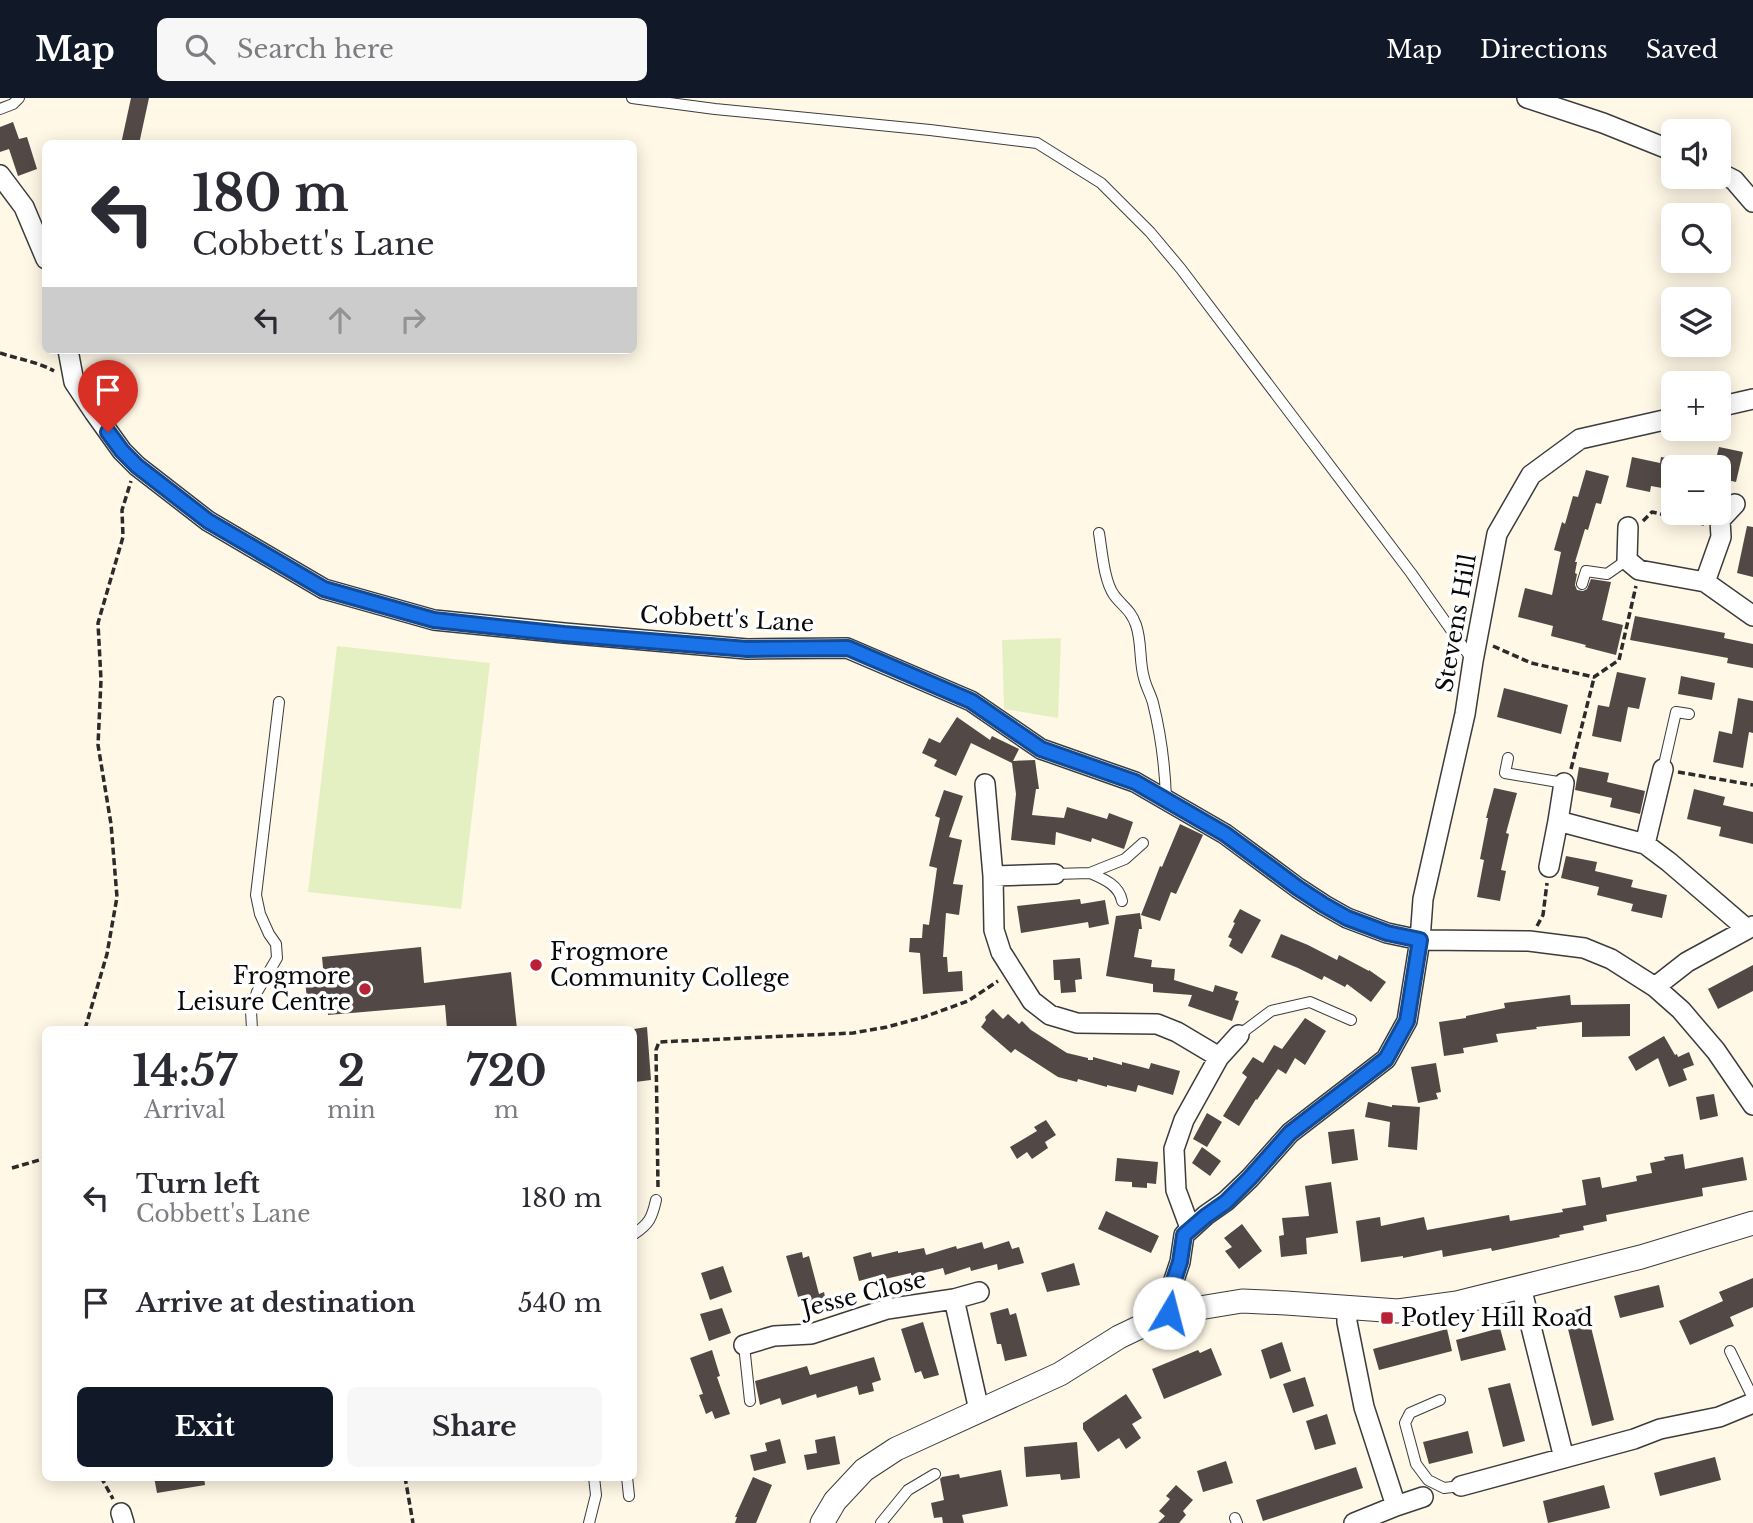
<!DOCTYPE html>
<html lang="en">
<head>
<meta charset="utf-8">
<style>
  body { margin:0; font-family:"Libre Baskerville",serif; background:#f7f7f7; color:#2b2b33; height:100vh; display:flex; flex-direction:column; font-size:26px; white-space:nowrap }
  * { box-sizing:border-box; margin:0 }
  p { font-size:23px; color:#7c7c81 }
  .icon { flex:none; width:38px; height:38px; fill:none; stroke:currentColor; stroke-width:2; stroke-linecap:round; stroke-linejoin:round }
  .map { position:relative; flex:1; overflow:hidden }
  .side { position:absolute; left:42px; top:928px; width:595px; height:455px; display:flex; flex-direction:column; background:#fff; border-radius:10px; box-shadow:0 4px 18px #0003 }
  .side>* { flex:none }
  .hud { position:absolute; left:42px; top:42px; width:595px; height:214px; border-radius:10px; box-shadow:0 4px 18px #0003; background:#fff; color:#2b2b33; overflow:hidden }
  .fabs { position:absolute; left:1661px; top:21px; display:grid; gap:14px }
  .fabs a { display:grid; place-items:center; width:70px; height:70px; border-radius:10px; background:#fff; box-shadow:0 4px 18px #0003; font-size:35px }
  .pin { position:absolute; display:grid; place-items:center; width:60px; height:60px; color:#fff; margin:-72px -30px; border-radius:50% 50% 50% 0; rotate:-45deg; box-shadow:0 0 7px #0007 }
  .pin .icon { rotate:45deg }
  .me { position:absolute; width:77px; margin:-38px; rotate:8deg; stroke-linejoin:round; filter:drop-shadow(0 0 5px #0008) }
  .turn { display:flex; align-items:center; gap:24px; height:147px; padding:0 35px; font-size:32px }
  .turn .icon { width:91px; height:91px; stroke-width:2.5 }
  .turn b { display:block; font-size:49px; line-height:60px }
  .lanes { display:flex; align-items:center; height:66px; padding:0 35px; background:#0003; justify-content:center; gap:35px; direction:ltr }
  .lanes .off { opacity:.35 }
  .eta { display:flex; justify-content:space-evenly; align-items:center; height:119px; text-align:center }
  .eta b { font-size:42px; font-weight:800; line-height:49px }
  .cta { display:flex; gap:14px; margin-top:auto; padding:14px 35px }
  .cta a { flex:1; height:80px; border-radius:10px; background:#111827; color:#fff; font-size:28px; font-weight:800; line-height:80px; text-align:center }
  .cta a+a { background:#f7f7f7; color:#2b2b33 }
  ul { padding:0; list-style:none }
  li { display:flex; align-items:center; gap:21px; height:105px; padding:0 35px }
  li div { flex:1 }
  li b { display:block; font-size:26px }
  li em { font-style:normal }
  header { display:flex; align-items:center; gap:42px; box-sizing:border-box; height:98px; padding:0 35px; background:#111827; color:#fff }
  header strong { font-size:33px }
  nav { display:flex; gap:38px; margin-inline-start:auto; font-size:24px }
  .search { width:490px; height:63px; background:#f7f7f7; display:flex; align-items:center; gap:18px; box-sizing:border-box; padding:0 24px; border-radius:10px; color:#7c7c81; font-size:26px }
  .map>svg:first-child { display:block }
  .pitch { fill:#e5f0c2 }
  .building { fill:#524946 }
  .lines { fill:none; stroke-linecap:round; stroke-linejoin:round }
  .service-casing { stroke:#3c3c3c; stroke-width:12 }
  .minor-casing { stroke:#3c3c3c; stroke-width:22 }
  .tertiary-casing { stroke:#3c3c3c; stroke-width:25 }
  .path { stroke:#2b2b2b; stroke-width:3.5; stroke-dasharray:7 3.5; stroke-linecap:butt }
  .service { stroke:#fff; stroke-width:10 }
  .minor { stroke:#fff; stroke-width:19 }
  .tertiary { stroke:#fff; stroke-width:23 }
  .route-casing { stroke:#114b97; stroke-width:18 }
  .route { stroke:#1a73e8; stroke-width:12 }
  .poi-dot { fill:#ba2138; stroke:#fff; stroke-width:2.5 }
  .labels { text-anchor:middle; stroke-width:7; stroke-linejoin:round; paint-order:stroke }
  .street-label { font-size:23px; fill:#090909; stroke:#fff }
  .poi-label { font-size:23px; fill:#090909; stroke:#fff; text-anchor:start }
</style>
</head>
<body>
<header>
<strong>Map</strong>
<div class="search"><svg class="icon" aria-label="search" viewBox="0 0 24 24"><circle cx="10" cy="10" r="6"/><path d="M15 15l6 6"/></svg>Search here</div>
<nav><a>Map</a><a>Directions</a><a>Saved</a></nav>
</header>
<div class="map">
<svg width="1753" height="1425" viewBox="0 0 1753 1425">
  <rect width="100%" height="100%" fill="#fff8e6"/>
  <!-- pitch -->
  <path class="pitch" d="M1061,540L1058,620L1004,611L1002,542Z
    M337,548L490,565L461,811L308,794Z"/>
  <!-- building -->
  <path class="building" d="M131,0H149L139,46H121Z
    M13,24L19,41L27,39L37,71L18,78L9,51L0,54V29Z
    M1719,349L1743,354L1736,384L1718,380V369H1714Z
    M1632,359L1660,365L1661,359L1673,361V392L1651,388L1650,394L1626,389Z
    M1586,372L1609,378L1601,406L1596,405L1588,432L1585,431L1575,464H1577L1575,475L1577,476L1575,487L1577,492L1583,493L1587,491L1591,481L1611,484L1602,522L1623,527L1616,557L1585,549L1586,547L1551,538L1553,528L1518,519L1525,490L1552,497L1561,454L1554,452L1562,424L1565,426L1573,398L1578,399Z
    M1747,428L1753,429V479L1737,475Z
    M1635,518L1725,535L1724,540L1753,546V570L1727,565L1728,560L1630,542Z
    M1617,574L1646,580L1639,611L1628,609L1621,644L1592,638L1598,607L1609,609Z
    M1681,578L1715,585L1712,602L1678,596Z
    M1504,590L1568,607L1561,636L1497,619Z
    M1738,600L1753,603V635L1749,634L1743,670L1713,664L1719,633L1732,636Z
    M957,619L990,642L992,638L1019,651L1013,663L1035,662L1039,691H1036L1032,717L1064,720L1067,709L1107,721L1109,715L1133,724L1124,751L1092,740L1091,744L1056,734L1055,747L1011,742L1016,696L1012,665L971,645L956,678L934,668L937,662L922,655L929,640L940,645Z
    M1579,669L1609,675L1607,684L1645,693L1640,716L1610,709L1612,700L1575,692Z
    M1494,690L1517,695L1506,735L1509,736L1501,772L1506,773L1500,803L1477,799L1484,762L1480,761L1488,720H1486Z
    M1694,691L1725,699L1723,707L1753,714V746L1719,738L1721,729L1687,721Z
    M944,692L963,698L949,739L962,742L953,786L963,787L959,817L946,815L943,859H947L948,874L962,873L963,893L923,896L920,855L909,854L910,840H922L923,826L929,827L937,770L929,768L940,720L935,718Z
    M1180,726L1203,737L1176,796L1171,794L1160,823L1141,817L1160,768L1162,769Z
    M1566,758L1597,764L1595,773L1633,782L1631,789L1667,797L1662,820L1631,813L1633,806L1597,797L1599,789L1561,780Z
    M1080,801L1081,806L1105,802L1109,826L1089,830L1088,824L1021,835L1017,808Z
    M1240,811L1261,822L1242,856L1229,848L1232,841L1228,839L1235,825L1233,824Z
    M1140,815L1142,831H1139L1134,859L1152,862L1151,869L1175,871L1174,882L1213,894L1215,887L1238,894L1235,902L1239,903L1232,923L1188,908L1192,897L1153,894V886L1106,878L1116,818Z
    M1281,836L1308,847L1337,862L1339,857L1369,873V872L1386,884L1371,904L1347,886L1345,889L1324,878L1322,882L1298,870L1271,859Z
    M421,849L424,885L511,874L517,931H485V928L447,931L445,907L328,917L327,900L307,901L305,882L324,880L322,859Z
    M1080,860L1082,881L1075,882L1076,894L1061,895L1060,882H1054L1053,862Z
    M1753,867V893L1718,911L1708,891Z
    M1570,897L1571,907L1630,906V938L1582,939V924L1536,929L1537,931L1496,936L1498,944L1463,950L1464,955L1444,958L1439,924L1466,920V918L1505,910L1504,905Z
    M993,911L1003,921L1008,916L1019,926L1022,923L1031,932L1067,955L1088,960V962H1093V959L1122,967V964L1149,971L1151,965L1180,973L1173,997L1138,987L1136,994L1107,987V989L1078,981L1077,984L1058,979L1015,951L1011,955L981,929L986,922L985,919Z
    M1305,920L1326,933L1305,967L1295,960L1286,976L1278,971L1257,1002L1256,1001L1239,1028L1223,1018L1247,979L1242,975L1253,959L1263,965L1274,947L1282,951Z
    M647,929L651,982L635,984L634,931Z
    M1664,938L1675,957L1677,956L1678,959L1689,954L1694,967L1683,971L1687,982L1669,989L1658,960L1636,973L1628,959Z
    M1436,965L1441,994L1436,995L1438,1001L1418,1005L1411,969Z
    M1714,996L1718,1018L1700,1022L1696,999Z
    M1368,1004L1392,1009V1007L1420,1009L1417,1052L1388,1049L1390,1024L1365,1019Z
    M1207,1015L1222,1024L1207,1049L1193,1041Z
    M1046,1022L1056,1037L1045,1044L1048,1050L1032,1061L1027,1054L1017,1061L1010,1049L1037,1033L1034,1029Z
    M1354,1031L1358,1062L1332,1066L1328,1034Z
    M1202,1049L1221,1063L1210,1078L1192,1065Z
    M1683,1056L1685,1071L1743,1059L1747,1082L1702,1090L1703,1098L1606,1117L1607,1123L1583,1128L1584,1132L1559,1137L1560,1139L1492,1153L1491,1150L1443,1159L1442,1152L1403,1160V1158L1361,1164L1356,1123L1380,1119L1381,1128L1424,1119L1427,1132L1509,1117L1510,1123L1563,1114L1562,1111L1586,1107L1582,1082L1600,1079L1602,1090L1637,1083L1636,1078L1652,1075L1650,1065L1665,1062L1664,1059Z
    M1117,1060L1158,1064L1156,1086L1147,1085V1090L1132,1089V1084L1115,1083Z
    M1331,1084L1338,1135L1306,1140L1307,1156L1281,1159L1279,1138L1284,1137L1282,1120L1309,1118L1305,1088Z
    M1106,1113L1159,1138L1151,1155L1098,1131Z
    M1242,1126L1262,1153L1239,1171L1225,1153L1232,1149L1224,1140Z
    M1009,1143L1012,1151L1019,1149L1024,1165L998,1172L997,1166L971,1173L970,1169L945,1177L943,1170L911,1178V1175L885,1181L884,1176L859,1183L853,1159L871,1154L872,1159L898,1153V1155L924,1150L926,1157L956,1148L957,1151L982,1144L984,1151Z
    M802,1154L803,1160L809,1158L819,1196L824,1194L828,1213L806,1218L802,1201L799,1202L786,1158Z
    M1074,1165L1080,1187L1047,1194L1041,1175Z
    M723,1168L732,1194L710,1202L701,1175Z
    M1753,1180V1209L1730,1219L1734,1228L1690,1247L1679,1223L1723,1203L1719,1194Z
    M1659,1187L1664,1209L1620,1220L1614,1198Z
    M1586,1209L1614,1322L1592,1328L1564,1215Z
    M722,1210L731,1235L709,1243L700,1216Z
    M1008,1210L1010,1217L1016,1215L1027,1258L1005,1263L1001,1246H997L990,1215Z
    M923,1224L939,1277L924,1281L921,1273L915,1275L901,1231Z
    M1500,1230L1506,1252L1461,1263L1456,1242Z
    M1447,1231L1452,1253L1379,1272L1373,1251Z
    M1282,1244L1291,1273L1270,1281L1261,1252Z
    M1211,1250L1222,1277L1164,1301L1152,1271L1198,1252L1200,1255Z
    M712,1252L720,1278L717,1279L730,1316L715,1321L712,1313L706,1316L699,1297L703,1296L690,1260Z
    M874,1259L881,1282L872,1285L874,1293L859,1297L857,1288L817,1300L816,1296L782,1307L780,1300L760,1307L755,1283L807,1268L810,1277Z
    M1305,1279L1314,1308L1293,1315L1283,1286Z
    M1510,1285L1525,1343L1503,1349L1488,1290Z
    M1126,1296L1142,1320L1132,1326L1141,1340L1126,1351L1119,1340L1098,1354L1083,1331V1325Z
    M1327,1316L1336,1346L1315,1352L1306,1323Z
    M1468,1333L1473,1355L1429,1366L1423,1344Z
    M835,1338L840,1366L807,1372L804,1357L817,1355L815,1342Z
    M780,1341L786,1365L754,1373L750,1357L767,1353L765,1345Z
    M1077,1344L1080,1380L1061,1382L1060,1376L1026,1379L1024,1349Z
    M1715,1359L1721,1382L1660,1398L1654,1375Z
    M1226,1363L1233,1385L1203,1394L1197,1373Z
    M1356,1369L1363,1390L1263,1423L1256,1402Z
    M1001,1372L1008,1408L962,1417L964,1425H943L942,1419L934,1420L931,1405L944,1402L940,1381L942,1379L959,1376L960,1380Z
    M154,1379H204L205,1387L157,1395Z
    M753,1379L772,1387L756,1425H735L737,1419H735Z
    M1176,1387L1193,1402L1183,1413L1186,1417L1179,1425H1158L1165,1418L1159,1413L1170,1401L1166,1398Z
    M1604,1387L1610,1410L1548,1425L1543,1403Z"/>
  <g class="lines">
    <defs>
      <path id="service" d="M632,0L715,11L930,32L1037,45L1101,85L1150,134L1181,171L1411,475L1473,563
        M0,11L13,6L19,0
        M1099,435C1102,453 1104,483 1114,497C1122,508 1131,512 1136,527C1142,544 1139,563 1144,580C1146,589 1151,597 1153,605C1161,637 1165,669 1166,701
        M1582,486L1586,473L1607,476L1627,462
        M1508,660L1505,675L1564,685
        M1663,671L1676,614L1689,616
        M1090,775C1104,781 1119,787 1122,803
        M1055,776L1090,775L1125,761L1143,745
        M252,931L251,913L257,894L277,860L276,846L269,836L260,816L256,797L279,604
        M1239,937L1271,913L1310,904L1351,922
        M634,1136C649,1126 652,1120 656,1102
        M744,1247L750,1303
        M1730,1253L1753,1300
        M1440,1302L1410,1315L1405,1325L1416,1366L1428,1382L1444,1390L1461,1388
        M627,1379L629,1398
        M1235,1420L1237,1425
        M589,1425L596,1397L594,1379
        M881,1425L908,1392L935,1376"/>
      <path id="minor" d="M1527,0L1603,25L1673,53
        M1718,74L1734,82L1753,104
        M0,77L24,109L46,161
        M68,252L74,284L94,314L122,353L137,368L208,423L324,491L434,522L564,535L747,551L847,550L971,603L1041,651L1135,684L1225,736L1298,790L1324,807L1347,820L1387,835L1420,842L1529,843L1584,850L1611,861L1655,889L1681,912L1716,953L1753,1007
        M1718,309L1753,301
        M1628,429L1627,462L1639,472L1705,484L1753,518
        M1705,484L1721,439L1720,422L1735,406
        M985,686L993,778
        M1558,723L1564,685
        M1645,746L1663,671
        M1549,769L1558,723L1645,746L1669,764L1747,831
        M1055,776L993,778L994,832L1001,854L1032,903L1050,917L1077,925L1157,926L1177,934L1219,959
        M1655,889L1687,864L1753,828
        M1190,1130L1176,1092L1174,1051L1184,1022L1219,959L1239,937
        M1521,1189L1564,1360L1634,1341L1660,1331L1719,1319L1753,1305
        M954,1201L979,1194
        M1347,1210V1224L1364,1309L1396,1408
        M1169,1215L1168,1200L1180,1164L1184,1137L1206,1117L1226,1103L1250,1080L1290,1035L1386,961L1407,923L1420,842L1423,801L1465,616L1473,563L1497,436L1531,377L1580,341L1673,320
        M744,1247L774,1238L811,1236L887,1211L954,1201L979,1312
        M1461,1388L1564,1360
        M121,1415L124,1425
        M1354,1425L1396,1408L1423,1399"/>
      <path id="tertiary" d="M822,1425L835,1403L864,1372L896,1351L1060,1276L1119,1239L1169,1215L1242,1203L1286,1205L1398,1213L1457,1205L1641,1159L1753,1125"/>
    </defs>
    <!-- service casing -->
    <use href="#service" class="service-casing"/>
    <!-- minor casing -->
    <use href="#minor" class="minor-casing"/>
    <!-- tertiary casing -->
    <use href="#tertiary" class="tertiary-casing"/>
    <!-- path -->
    <path class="path" d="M0,255C18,261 38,264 54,273
      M1643,423L1652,414L1704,426
      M1493,548L1531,565L1594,579L1619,562L1636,488
      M1571,671L1594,580
      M1678,674L1753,687
      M1537,828L1543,817L1547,785
      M85,931L107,856L117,799L111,726L98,647L101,582L98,525L123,439L122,412L131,383
      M12,1070L46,1060
      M658,1089L656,952L659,944L853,935L887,929L924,919L968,903L998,883
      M101,1379L113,1401
      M405,1379L413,1425"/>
    <!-- service -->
    <use href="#service" class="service"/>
    <!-- minor -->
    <use href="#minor" class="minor"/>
    <!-- tertiary -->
    <use href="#tertiary" class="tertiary"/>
  </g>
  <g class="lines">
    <defs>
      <path id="route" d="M108,334L122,353L137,368L208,423L324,491L434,522L564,536L747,551L848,550L971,603L1041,651L1135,684L1225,736L1298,790L1324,807L1347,820L1387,835L1420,842L1407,923L1386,961L1290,1035L1250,1080L1226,1104L1206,1118L1184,1137L1180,1164L1168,1200L1169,1215"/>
    </defs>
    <!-- route casing -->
    <use href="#route" class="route-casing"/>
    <!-- route -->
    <use href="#route" class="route"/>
  </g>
  <!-- markers -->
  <g class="poi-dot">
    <circle cx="536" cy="867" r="7"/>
    <circle cx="365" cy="891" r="7"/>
    <rect x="1380" y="1213" width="14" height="14" rx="3.5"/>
  </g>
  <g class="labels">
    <!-- street labels -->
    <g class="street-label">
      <text transform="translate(727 521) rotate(3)" y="8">Cobbett's Lane</text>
      <text transform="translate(1456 525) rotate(-80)" y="8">Stevens Hill</text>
      <text transform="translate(864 1196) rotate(-14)" y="8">Jesse Close</text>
    </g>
    <!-- poi labels -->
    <g class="poi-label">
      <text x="550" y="862">Frogmore<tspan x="550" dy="26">Community College</tspan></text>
      <text x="351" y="886" text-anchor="end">Frogmore<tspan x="351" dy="26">Leisure Centre</tspan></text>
      <text x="1401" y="1228">Potley Hill Road</text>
    </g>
  </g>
</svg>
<div class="fabs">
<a><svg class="icon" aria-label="sound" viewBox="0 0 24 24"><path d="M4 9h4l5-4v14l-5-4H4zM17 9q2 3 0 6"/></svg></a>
<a><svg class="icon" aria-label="search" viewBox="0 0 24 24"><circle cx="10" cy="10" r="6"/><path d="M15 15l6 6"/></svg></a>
<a><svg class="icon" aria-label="layers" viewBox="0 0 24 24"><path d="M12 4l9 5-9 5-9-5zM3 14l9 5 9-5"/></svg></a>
<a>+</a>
<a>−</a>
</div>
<div class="pin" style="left:108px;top:334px;background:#d93025"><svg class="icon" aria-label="arrive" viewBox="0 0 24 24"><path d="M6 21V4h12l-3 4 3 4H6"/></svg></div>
<svg class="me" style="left:1169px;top:1215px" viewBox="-20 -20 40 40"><circle r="19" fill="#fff"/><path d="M0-13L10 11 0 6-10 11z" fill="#1a73e8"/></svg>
<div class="hud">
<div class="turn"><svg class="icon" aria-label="left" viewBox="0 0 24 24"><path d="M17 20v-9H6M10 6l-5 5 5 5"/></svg><div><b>180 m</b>Cobbett's Lane</div></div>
<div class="lanes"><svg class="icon" aria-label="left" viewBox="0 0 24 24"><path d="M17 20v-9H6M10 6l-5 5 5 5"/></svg><svg class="icon off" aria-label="ahead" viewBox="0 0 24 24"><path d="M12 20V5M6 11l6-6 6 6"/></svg><svg class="icon off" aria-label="right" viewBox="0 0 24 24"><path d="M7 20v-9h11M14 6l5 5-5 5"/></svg></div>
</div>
<section class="side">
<div class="eta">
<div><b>14:57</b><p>Arrival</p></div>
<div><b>2</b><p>min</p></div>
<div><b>720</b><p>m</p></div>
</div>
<ul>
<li><svg class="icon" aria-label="left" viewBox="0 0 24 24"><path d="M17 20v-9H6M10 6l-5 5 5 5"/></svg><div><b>Turn left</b><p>Cobbett's Lane</p></div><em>180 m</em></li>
<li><svg class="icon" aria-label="arrive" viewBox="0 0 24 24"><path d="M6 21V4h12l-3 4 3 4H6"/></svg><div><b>Arrive at destination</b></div><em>540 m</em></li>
</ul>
<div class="cta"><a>Exit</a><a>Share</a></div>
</section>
</div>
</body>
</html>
